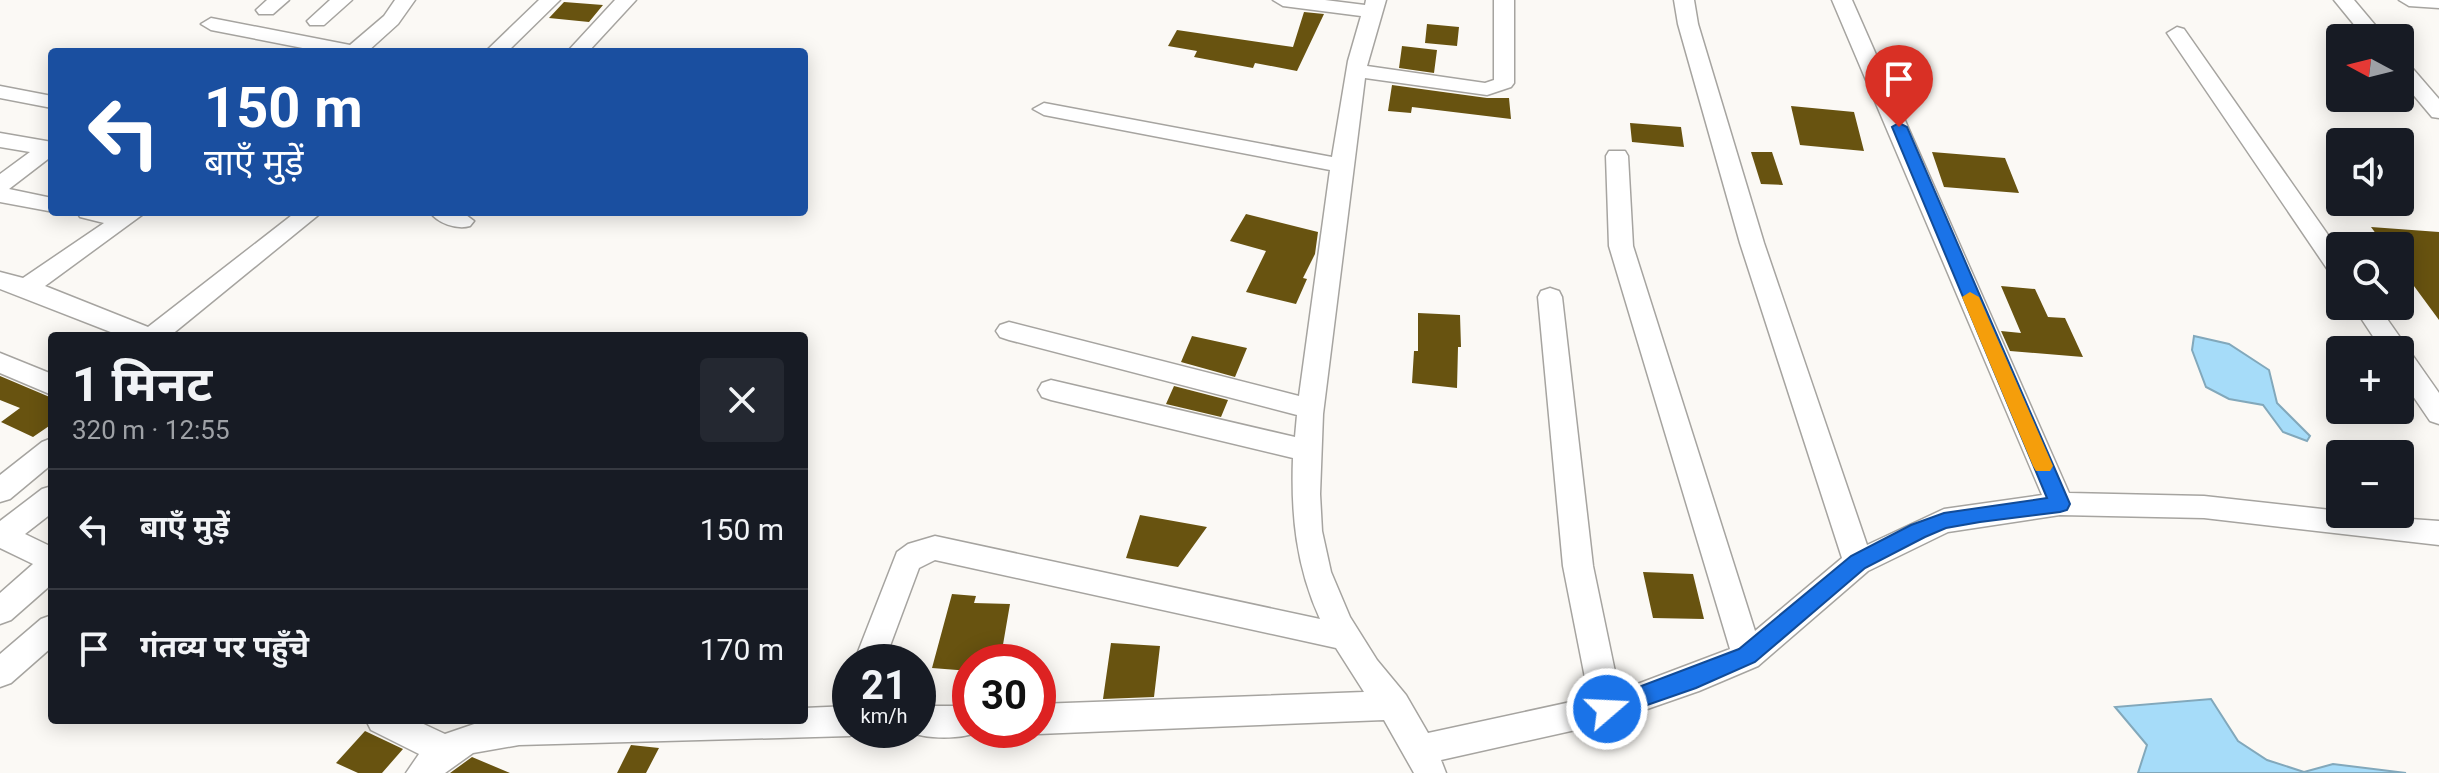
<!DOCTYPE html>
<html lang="hi">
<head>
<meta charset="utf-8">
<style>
  body { margin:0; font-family:Roboto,"Noto Sans Devanagari",sans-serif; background:#242831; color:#f1f3f6; height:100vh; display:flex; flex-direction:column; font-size:30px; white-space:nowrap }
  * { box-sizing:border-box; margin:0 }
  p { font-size:26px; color:#9ea1a6 }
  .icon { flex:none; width:44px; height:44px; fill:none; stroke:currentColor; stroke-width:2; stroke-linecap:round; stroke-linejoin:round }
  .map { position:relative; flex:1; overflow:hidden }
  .panel { position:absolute; left:48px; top:332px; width:760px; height:392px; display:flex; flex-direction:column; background:#171b24; border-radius:8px; box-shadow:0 4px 20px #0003 }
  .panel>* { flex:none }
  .top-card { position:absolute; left:48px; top:48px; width:760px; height:168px; border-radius:8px; box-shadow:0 4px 20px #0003; background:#1a4fa0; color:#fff; overflow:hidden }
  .needle { width:52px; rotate:277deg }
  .tools { position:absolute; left:2326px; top:24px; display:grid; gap:16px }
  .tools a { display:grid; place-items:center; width:88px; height:88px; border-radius:8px; background:#171b24; box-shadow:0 4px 20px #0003; font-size:40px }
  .speed { position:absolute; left:832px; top:644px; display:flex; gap:16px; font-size:40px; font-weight:700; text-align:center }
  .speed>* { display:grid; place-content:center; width:104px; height:104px; border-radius:50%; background:#171b24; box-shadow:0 4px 20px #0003; line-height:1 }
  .speed small { font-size:20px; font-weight:400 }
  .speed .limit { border:12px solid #d22; background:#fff; color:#111 }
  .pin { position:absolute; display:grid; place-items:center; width:68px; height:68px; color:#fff; margin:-82px -34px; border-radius:50% 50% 50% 0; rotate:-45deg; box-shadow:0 0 8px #0007 }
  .pin .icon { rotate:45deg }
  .me { position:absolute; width:88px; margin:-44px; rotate:71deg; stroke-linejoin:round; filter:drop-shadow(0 0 6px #0008) }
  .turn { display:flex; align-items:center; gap:28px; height:168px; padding:0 24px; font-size:36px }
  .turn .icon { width:104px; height:104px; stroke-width:2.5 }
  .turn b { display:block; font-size:56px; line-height:68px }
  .round { display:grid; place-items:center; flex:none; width:84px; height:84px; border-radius:8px; background:#242831 }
  .overview { display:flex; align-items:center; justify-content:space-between; height:136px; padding:0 24px }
  h1 { font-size:48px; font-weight:700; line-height:60px }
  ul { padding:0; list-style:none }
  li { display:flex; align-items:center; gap:24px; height:120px; padding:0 24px; border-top:2px solid #363941 }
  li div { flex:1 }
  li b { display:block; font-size:30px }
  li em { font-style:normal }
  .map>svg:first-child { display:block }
  .water { fill:#a6dcf9; stroke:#82a8bb; stroke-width:2 }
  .building { fill:#685310 }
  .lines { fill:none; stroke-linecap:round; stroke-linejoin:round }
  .minor-casing { stroke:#a6a4a0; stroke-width:3 }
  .minor { fill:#fff; fill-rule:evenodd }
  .route { fill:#1a73e8; stroke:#114b97; stroke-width:2 }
  .slow { fill:#f59e0b }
</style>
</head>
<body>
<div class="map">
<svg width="2439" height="773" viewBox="0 0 2439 773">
  <rect width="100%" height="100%" fill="#fbf9f5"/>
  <!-- water -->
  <path class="water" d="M2194,336L2229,344L2269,370L2277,403L2310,436L2307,441L2283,432L2263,405L2229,399L2206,387L2192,350Z
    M2211,699L2238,741L2267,760L2304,772L2333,764L2406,773H2138L2147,745L2115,707Z"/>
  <!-- building -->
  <path class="building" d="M564,2L603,5L589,22L549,18Z
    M1304,12L1324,14L1297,71L1255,63L1253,68L1194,57L1197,51L1168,46L1177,30L1293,47Z
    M1427,24L1459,27L1457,46L1425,43Z
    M1402,46L1437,50L1434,73L1399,68Z
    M1392,85L1487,98H1509L1511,119L1412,107L1411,113L1388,111Z
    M1791,106L1854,112L1864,151L1800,145Z
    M1630,123L1681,127L1684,147L1632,142Z
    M1751,152H1772L1783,185L1761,184Z
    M1932,152L2005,158L2019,193L1944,187Z
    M1246,214L1318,232L1315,254L1303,278L1307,279L1296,304L1246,292L1266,251L1230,241Z
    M2371,227L2439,232V320L2400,267V246H2385Z
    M2001,286L2035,289L2048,317L2065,318L2083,357L2010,351L2001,331L2021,333Z
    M1418,313L1460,315L1461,347H1458L1457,388L1412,383L1414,351H1418Z
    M1192,336L1247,348L1235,377L1181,362Z
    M0,376L52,398V424L33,437L1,422L20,408L0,400Z
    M1174,386L1228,400L1221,417L1166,404Z
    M1140,515L1207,527L1178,567L1126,558Z
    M1643,572L1693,574L1704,619L1653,618Z
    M952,594L976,596L974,603L1010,604L1000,662H970V671L932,668Z
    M1111,643L1160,646L1154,697L1103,699Z
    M365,731L403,749L382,773H358L336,763Z
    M631,745L659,748L646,773H617Z
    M472,757L510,773H450Z"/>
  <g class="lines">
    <defs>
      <path id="minor" d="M267,0H289L273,14H259L256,10Z
        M330,0H352L324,25H310L307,21Z
        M395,0H415L398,24L367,52H323L211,30L201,24L211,18L350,45L384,16Z
        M539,0H560L507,52H485Z
        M615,0H636L588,52H567Z
        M1273,0H1325L1365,5L1366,0H1386L1367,66L1485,83L1494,80V0H1514V83L1511,87L1487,95L1365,78L1323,414L1320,494L1322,531L1331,572L1350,617L1377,660L1406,695L1428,733L1589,698L1563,566L1538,297L1541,291L1550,288L1559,291L1562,297L1593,566L1619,691L1730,649L1609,246L1606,156L1609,151H1625L1628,156L1633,246L1755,631L1842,558L1740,243L1678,24L1674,0H1694L1698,24L1764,243L1867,545L1944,509L2042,495L1832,0H1852L2069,493L2204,496L2340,511V514L2439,521V545L2204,518L2060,515L1948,532L1868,571L1758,666L1699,691L1607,723L1441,760L1446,773H1414L1384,720L1038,734L1029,730H1038V704L1364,692L1336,648L935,560L919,568L884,662H854L897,552L908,544L935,536L1320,619C1296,566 1291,515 1293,458L1051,400L1042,397L1038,390L1042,383L1051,380L1295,437L1297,415L1009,340L1000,337L996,331L1000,325L1009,322L1299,396L1330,170L1044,115L1033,109L1044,103L1332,157L1348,61L1361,16L1283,6Z
        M2334,0H2354L2386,38H2365Z
        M2399,0H2439V8L2409,6Z
        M2177,27L2184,29L2340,252V278L2332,276L2167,33Z
        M2400,60L2407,62L2439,99V118L2432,117L2400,79Z
        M0,86L52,96V108L0,98Z
        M0,133L52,142V156L9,189L52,198L54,212L0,202V174L30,152L0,147Z
        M77,212H146L45,286L148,327L296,212H322L170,336H121L0,289V272L23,278L104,223L80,217Z
        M430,212H462L474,221L470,226C457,230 437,223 430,212Z
        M2353,306H2378L2439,393V424L2430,421L2400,377V350H2382Z
        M0,353L52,374V395L0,373Z
        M52,438V464L10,499L0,502V475L42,442Z
        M52,486V513L25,534L52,547V584L11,620L0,624V593L33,564L0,548V521L42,489Z
        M52,615V647L11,683L0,687V654L41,619Z
        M850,706V730H862L850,736L519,745L473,753L445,773H406L419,754L371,730L366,720H415L445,734L486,720H804V708Z
        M918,706H970V730H982C965,740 923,740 906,730H918Z"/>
    </defs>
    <!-- minor casing -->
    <use href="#minor" class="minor-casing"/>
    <!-- minor -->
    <use href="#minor" class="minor"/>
  </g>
  <!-- route -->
  <path class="route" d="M1899,123L1907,127L2070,504L2067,510L2060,512L1980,522L1946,528L1925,537L1865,568L1755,662L1696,688L1607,719L1599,717L1595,709L1599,702L1739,649L1851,556L1911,525L1944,513L2047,498L1892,127Z"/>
  <!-- slow -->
  <path class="slow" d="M1970,292L1979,297L2053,466L2050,471H2036L2033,466L1962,297Z"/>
</svg>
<div class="tools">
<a><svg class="needle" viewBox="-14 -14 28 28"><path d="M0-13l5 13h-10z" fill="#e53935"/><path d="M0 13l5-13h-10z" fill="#9ea1a6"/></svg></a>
<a><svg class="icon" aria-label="sound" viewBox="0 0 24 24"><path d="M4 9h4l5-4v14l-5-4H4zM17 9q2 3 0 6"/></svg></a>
<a><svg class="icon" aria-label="search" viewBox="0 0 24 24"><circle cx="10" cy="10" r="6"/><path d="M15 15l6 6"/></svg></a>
<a>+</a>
<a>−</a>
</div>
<div class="speed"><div>21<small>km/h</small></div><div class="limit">30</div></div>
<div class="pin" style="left:1899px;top:127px;background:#d93025"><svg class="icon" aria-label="arrive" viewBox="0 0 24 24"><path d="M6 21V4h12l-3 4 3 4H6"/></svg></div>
<svg class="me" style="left:1607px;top:709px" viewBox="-20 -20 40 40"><circle r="17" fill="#1a73e8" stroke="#fff" stroke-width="3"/><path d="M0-11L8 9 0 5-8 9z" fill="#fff"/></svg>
<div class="top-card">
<div class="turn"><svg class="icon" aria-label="left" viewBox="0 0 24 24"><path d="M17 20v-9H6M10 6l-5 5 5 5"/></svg><div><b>150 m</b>बाएँ मुड़ें</div></div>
</div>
<section class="panel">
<div class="overview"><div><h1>1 मिनट</h1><p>320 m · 12:55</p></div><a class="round"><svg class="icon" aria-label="close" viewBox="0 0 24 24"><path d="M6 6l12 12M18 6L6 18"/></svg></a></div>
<ul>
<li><svg class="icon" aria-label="left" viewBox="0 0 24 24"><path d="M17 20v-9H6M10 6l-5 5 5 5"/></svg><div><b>बाएँ मुड़ें</b></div><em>150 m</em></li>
<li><svg class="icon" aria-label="arrive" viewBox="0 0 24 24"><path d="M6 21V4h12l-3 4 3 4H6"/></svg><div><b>गंतव्य पर पहुँचे</b></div><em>170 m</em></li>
</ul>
</section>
</div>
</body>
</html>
